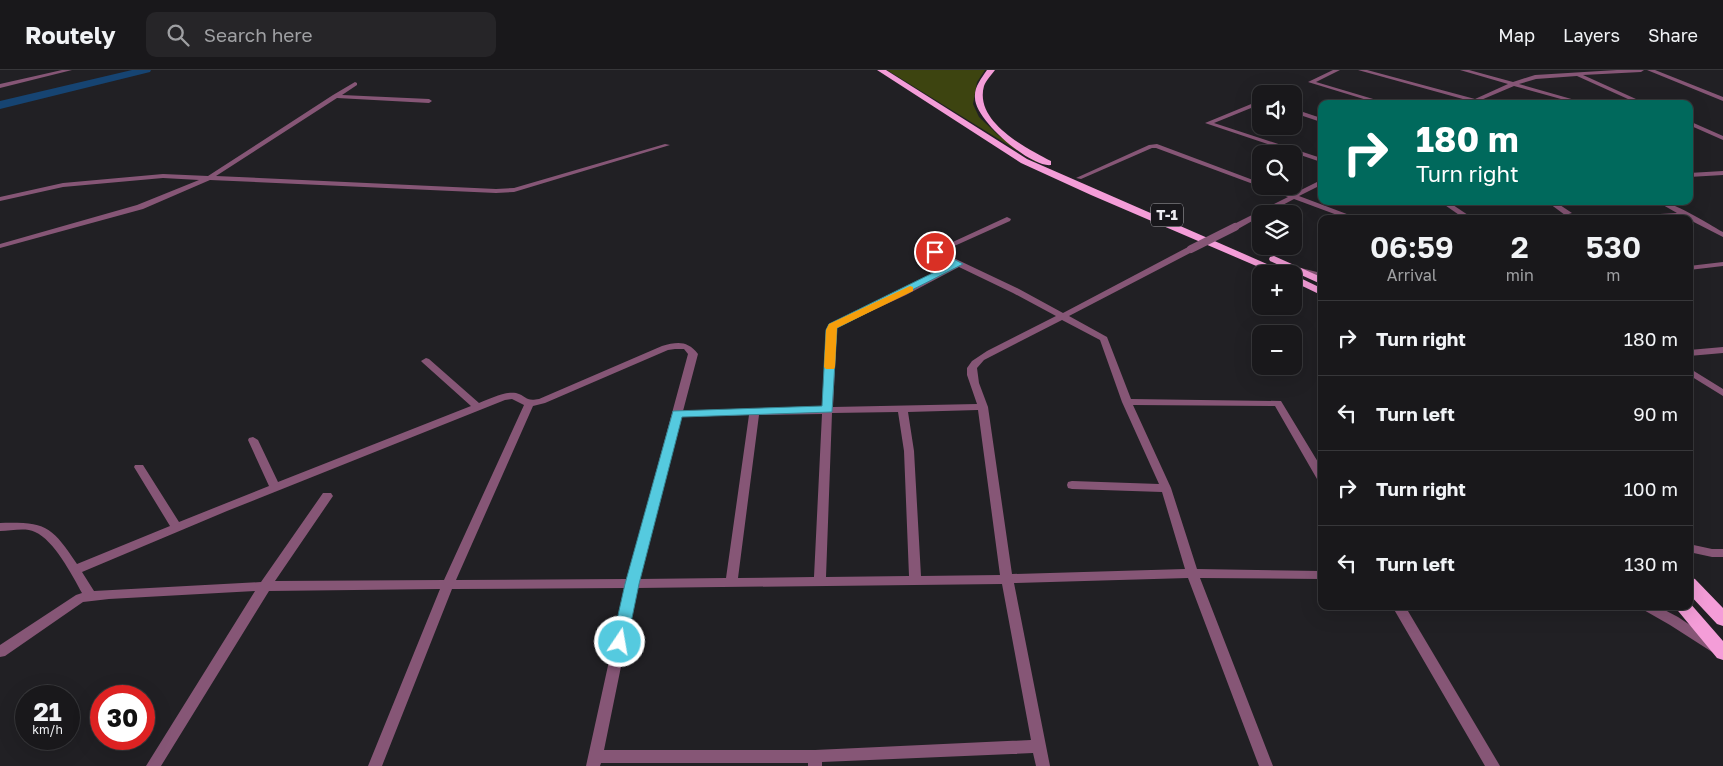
<!DOCTYPE html>
<html lang="en">
<head>
<meta charset="utf-8">
<style>
  body { margin:0; font-family:"Golos Text",sans-serif; background:#262528; color:#f1f3f6; height:100vh; display:flex; flex-direction:column; font-size:19px; white-space:nowrap }
  * { box-sizing:border-box; margin:0 }
  p { font-size:16px; color:#9fa0a3 }
  .icon { flex:none; width:28px; height:28px; fill:none; stroke:currentColor; stroke-width:2; stroke-linecap:round; stroke-linejoin:round }
  .map { position:relative; flex:1; overflow:hidden }
  .side { position:absolute; left:1318px; top:145px; width:375px; height:395px; display:flex; flex-direction:column; background:#19181b; border-radius:10px; box-shadow:0 5px 20px #0002,0 0 0 1px #37373a }
  .side>* { flex:none }
  .guide { position:absolute; left:1318px; top:30px; width:375px; height:105px; border-radius:10px; box-shadow:0 5px 20px #0002,0 0 0 1px #37373a; background:#00695c; color:#fff; overflow:hidden }
  .tools { position:absolute; left:1252px; top:15px; display:grid; gap:10px }
  .tools a { display:grid; place-items:center; width:50px; height:50px; border-radius:10px; background:#19181b; box-shadow:0 5px 20px #0002,0 0 0 1px #37373a; font-size:25px }
  .speed { position:absolute; left:15px; top:615px; display:flex; gap:10px; font-size:25px; font-weight:700; text-align:center }
  .speed>* { display:grid; place-content:center; width:65px; height:65px; border-radius:50%; background:#19181b; box-shadow:0 5px 20px #0002,0 0 0 1px #37373a; line-height:1 }
  .speed small { font-size:12px; font-weight:400 }
  .speed .limit { border:8px solid #d22; background:#fff; color:#111 }
  .pin { position:absolute; display:grid; place-items:center; width:42px; height:42px; color:#fff; margin:-21px; border:2px solid #fff; border-radius:50%; box-shadow:0 1px 5px #0007 }
  .me { position:absolute; width:55px; margin:-28px; rotate:12deg; stroke-linejoin:round; filter:drop-shadow(0 0 4px #0008) }
  .turn { display:flex; align-items:center; gap:18px; height:105px; padding:0 15px; font-size:22px }
  .turn .icon { width:65px; height:65px; stroke-width:2.5 }
  .turn b { display:block; font-size:35px; line-height:42px }
  .eta { display:flex; justify-content:space-evenly; align-items:center; height:85px; text-align:center }
  .eta b { font-size:30px; font-weight:600; line-height:35px }
  ul { padding:0; list-style:none }
  li { display:flex; align-items:center; gap:15px; height:75px; padding:0 15px; border-top:1px solid #37373a }
  li div { flex:1 }
  li b { display:block; font-size:19px }
  li em { font-style:normal }
  header { display:flex; align-items:center; gap:30px; box-sizing:border-box; height:70px; padding:0 25px; background:#19181b; border-bottom:1px solid #37373a }
  header strong { font-size:24px }
  nav { display:flex; gap:28px; margin-inline-start:auto; font-size:18px }
  .search { width:350px; height:45px; background:#262528; display:flex; align-items:center; gap:12px; box-sizing:border-box; padding:0 18px; border-radius:10px; color:#9fa0a3; font-size:19px }
  .map>svg:first-child { display:block }
  .green { fill:#3d4410 }
  .lines { fill:none; stroke-linecap:round; stroke-linejoin:round }
  .river { fill:#164472; fill-rule:evenodd }
  .minor { fill:#865676; fill-rule:evenodd }
  .trunk { fill:#f49dd8; fill-rule:evenodd }
  .minor-bridge { stroke:#865676; stroke-width:8 }
  .route { fill:#55cadf; stroke:#378391 }
  .slow { fill:#f59e0b }
  .labels { text-anchor:middle; stroke-width:5; stroke-linejoin:round; paint-order:stroke }
  .shield { fill:#18171b; stroke:#adacb0; stroke-width:1 }
  .shield-label { font-size:14px; font-weight:bold; fill:#edecf0 }
</style>
</head>
<body>
<header>
<strong>Routely</strong>
<div class="search"><svg class="icon" aria-label="search" viewBox="0 0 24 24"><circle cx="10" cy="10" r="6"/><path d="M15 15l6 6"/></svg>Search here</div>
<nav><a>Map</a><a>Layers</a><a>Share</a></nav>
</header>
<div class="map">
<svg width="1723" height="696" viewBox="0 0 1723 696">
  <rect width="100%" height="100%" fill="#212024"/>
  <!-- green -->
  <path class="green" d="M887,0H985L977,12L973,34L979,47L998,65L1038,92H1036Z"/>
  <g class="lines">
    <!-- river -->
    <path class="river" d="M132,0H151L150,2L0,39V31Z"/>
    <!-- minor -->
    <path class="minor" d="M62,0H72L0,18V14Z
      M1333,0H1340L1316,12L1390,34H1380L1308,12Z
      M1358,0H1367L1475,29L1508,14L1460,0H1469L1513,12L1535,5L1617,0H1644L1641,2L1583,5L1647,34H1639L1577,6L1536,9L1519,14L1589,34H1579L1514,16L1481,30L1491,34H1465L1470,31Z
      M1647,0H1655L1723,27V31Z
      M355,12L357,13V15L342,25L429,29L432,31L429,33L337,28L216,106L496,119L514,118L665,74L670,75L514,122L496,123L210,110L143,139L0,178V174L137,135L199,110L163,108L63,117L0,131V127L63,113L163,104L208,106L333,25Z
      M1261,30V34L1214,53L1321,88V92L1205,53Z
      M1294,39L1321,48V52L1294,43Z
      M1689,51L1723,66V70L1689,55Z
      M1157,74L1261,113V116H1272L1293,124L1321,110V115L1299,126L1360,149H1348L1294,129L1266,144H1261V146L1238,159H1232V155L1288,127L1156,78H1152L1081,109L1076,108L1149,75Z
      M1723,101V105L1689,107V103Z
      M1439,131H1447L1474,149H1465Z
      M1546,131H1554L1572,143L1565,145Z
      M1656,131C1674,131 1706,153 1723,162V167L1684,147L1605,149L1609,147L1677,143Z
      M1007,147L1011,149L1010,151L941,182L1019,219L1063,243L1188,177H1194V181L1069,246L1107,267L1131,329L1281,331L1321,397V410L1317,409L1275,336L1133,335L1171,418L1197,499L1321,501V509L1200,508L1273,696H1259L1188,508L1014,513L1050,696H1036L1033,683L822,692V696H808V693H601L600,696H586L625,518L452,519L382,696H368L440,519L269,521L161,696H146L255,521L109,529L83,532L5,586L0,587V575L76,525L82,523C72,505 54,470 35,462C25,457 11,461 0,461V453C47,452 51,456 77,494L170,456L134,397L135,395H143L179,452L269,416L248,370L249,368L253,367L258,370L278,412L471,336L423,293L421,291L426,288L429,289L479,333C490,329 504,321 516,323C527,326 525,332 539,329L662,276C677,272 687,270 698,284L683,341L823,338L827,260L830,254L900,221L953,194L931,182ZM959,197L1013,223L1056,246L987,281L972,291L967,298V305L977,334L833,337L837,257L906,225ZM1062,250L1100,270L1122,332L1159,414L1072,411L1068,412L1067,415L1068,418L1072,419L1162,422L1185,499L1012,504L988,337L979,313L977,298L984,290ZM675,279H684L688,284L627,509L456,510L533,336L545,333L668,280ZM512,329L524,335L444,510L275,511L333,426L331,423H323L261,512L94,521L82,502L227,441L505,330ZM978,340L1000,505L921,506L914,381L908,342ZM898,342L904,381L909,506L826,507L832,343ZM822,344L814,507L738,508L759,345ZM749,345L726,508L639,509L681,347ZM1002,514L1031,670L815,680H604L637,518Z
      M1723,192V196L1689,200V196Z
      M1298,198H1301L1321,203V208L1298,202Z
      M1723,277V283L1689,286V280Z
      M1689,298L1723,319V326L1689,305Z
      M1689,474L1712,479H1723V487H1712L1689,482Z
      M1392,536H1405L1500,696H1485Z
      M1640,536H1657L1678,547L1723,577V589L1670,555L1642,539Z"/>
    <!-- trunk -->
    <path class="trunk" d="M877,0H886L1027,89L1290,204H1275L1091,125L1021,93Z
      M987,0H995C991,5 986,11 984,16C974,52 1026,78 1051,91V95C1031,98 975,50 975,28C974,17 981,9 987,0Z
      M1274,186L1321,207V214L1270,191L1269,189L1270,187Z
      M1294,205L1321,218V225L1294,212Z
      M1689,507L1695,509L1723,538V556L1717,554L1689,524Z
      M1689,532L1723,571V590L1717,588L1674,536H1689Z"/>
    <!-- minor-bridge -->
    <path class="minor-bridge" d="M1191,179L1235,157"/>
  </g>
  <!-- route -->
  <path class="route" d="M935,179L963,194L837,258L832,342L682,347L639,514L627,572L625,576L620,578L614,576L612,572L625,514L673,341L822,336L826,260L829,254L951,194L931,184V180Z"/>
  <!-- slow -->
  <path class="slow" d="M910,216L913,217V221L837,258L835,297L834,299H826L824,297L826,260L829,254Z"/>
  <g class="labels">
    <!-- shield labels -->
    <rect class="shield" x="1151" y="133.5" width="32" height="23" rx="4"/>
    <g class="shield-label">
      <text x="1167" y="150">T-1</text>
    </g>
  </g>
</svg>
<div class="tools">
<a><svg class="icon" aria-label="sound" viewBox="0 0 24 24"><path d="M4 9h4l5-4v14l-5-4H4zM17 9q2 3 0 6"/></svg></a>
<a><svg class="icon" aria-label="search" viewBox="0 0 24 24"><circle cx="10" cy="10" r="6"/><path d="M15 15l6 6"/></svg></a>
<a><svg class="icon" aria-label="layers" viewBox="0 0 24 24"><path d="M12 4l9 5-9 5-9-5zM3 14l9 5 9-5"/></svg></a>
<a>+</a>
<a>−</a>
</div>
<div class="speed"><div>21<small>km/h</small></div><div class="limit">30</div></div>
<div class="pin" style="left:935px;top:182px;background:#d93025"><svg class="icon" aria-label="arrive" viewBox="0 0 24 24"><path d="M6 21V4h12l-3 4 3 4H6"/></svg></div>
<svg class="me" style="left:620px;top:572px" viewBox="-20 -20 40 40"><circle r="17" fill="#55cadf" stroke="#fff" stroke-width="3"/><path d="M0-11L8 9 0 5-8 9z" fill="#fff"/></svg>
<div class="guide">
<div class="turn"><svg class="icon" aria-label="right" viewBox="0 0 24 24"><path d="M7 20v-9h11M14 6l5 5-5 5"/></svg><div><b>180 m</b>Turn right</div></div>
</div>
<section class="side">
<div class="eta">
<div><b>06:59</b><p>Arrival</p></div>
<div><b>2</b><p>min</p></div>
<div><b>530</b><p>m</p></div>
</div>
<ul>
<li><svg class="icon" aria-label="right" viewBox="0 0 24 24"><path d="M7 20v-9h11M14 6l5 5-5 5"/></svg><div><b>Turn right</b></div><em>180 m</em></li>
<li><svg class="icon" aria-label="left" viewBox="0 0 24 24"><path d="M17 20v-9H6M10 6l-5 5 5 5"/></svg><div><b>Turn left</b></div><em>90 m</em></li>
<li><svg class="icon" aria-label="right" viewBox="0 0 24 24"><path d="M7 20v-9h11M14 6l5 5-5 5"/></svg><div><b>Turn right</b></div><em>100 m</em></li>
<li><svg class="icon" aria-label="left" viewBox="0 0 24 24"><path d="M17 20v-9H6M10 6l-5 5 5 5"/></svg><div><b>Turn left</b></div><em>130 m</em></li>
</ul>
</section>
</div>
</body>
</html>
